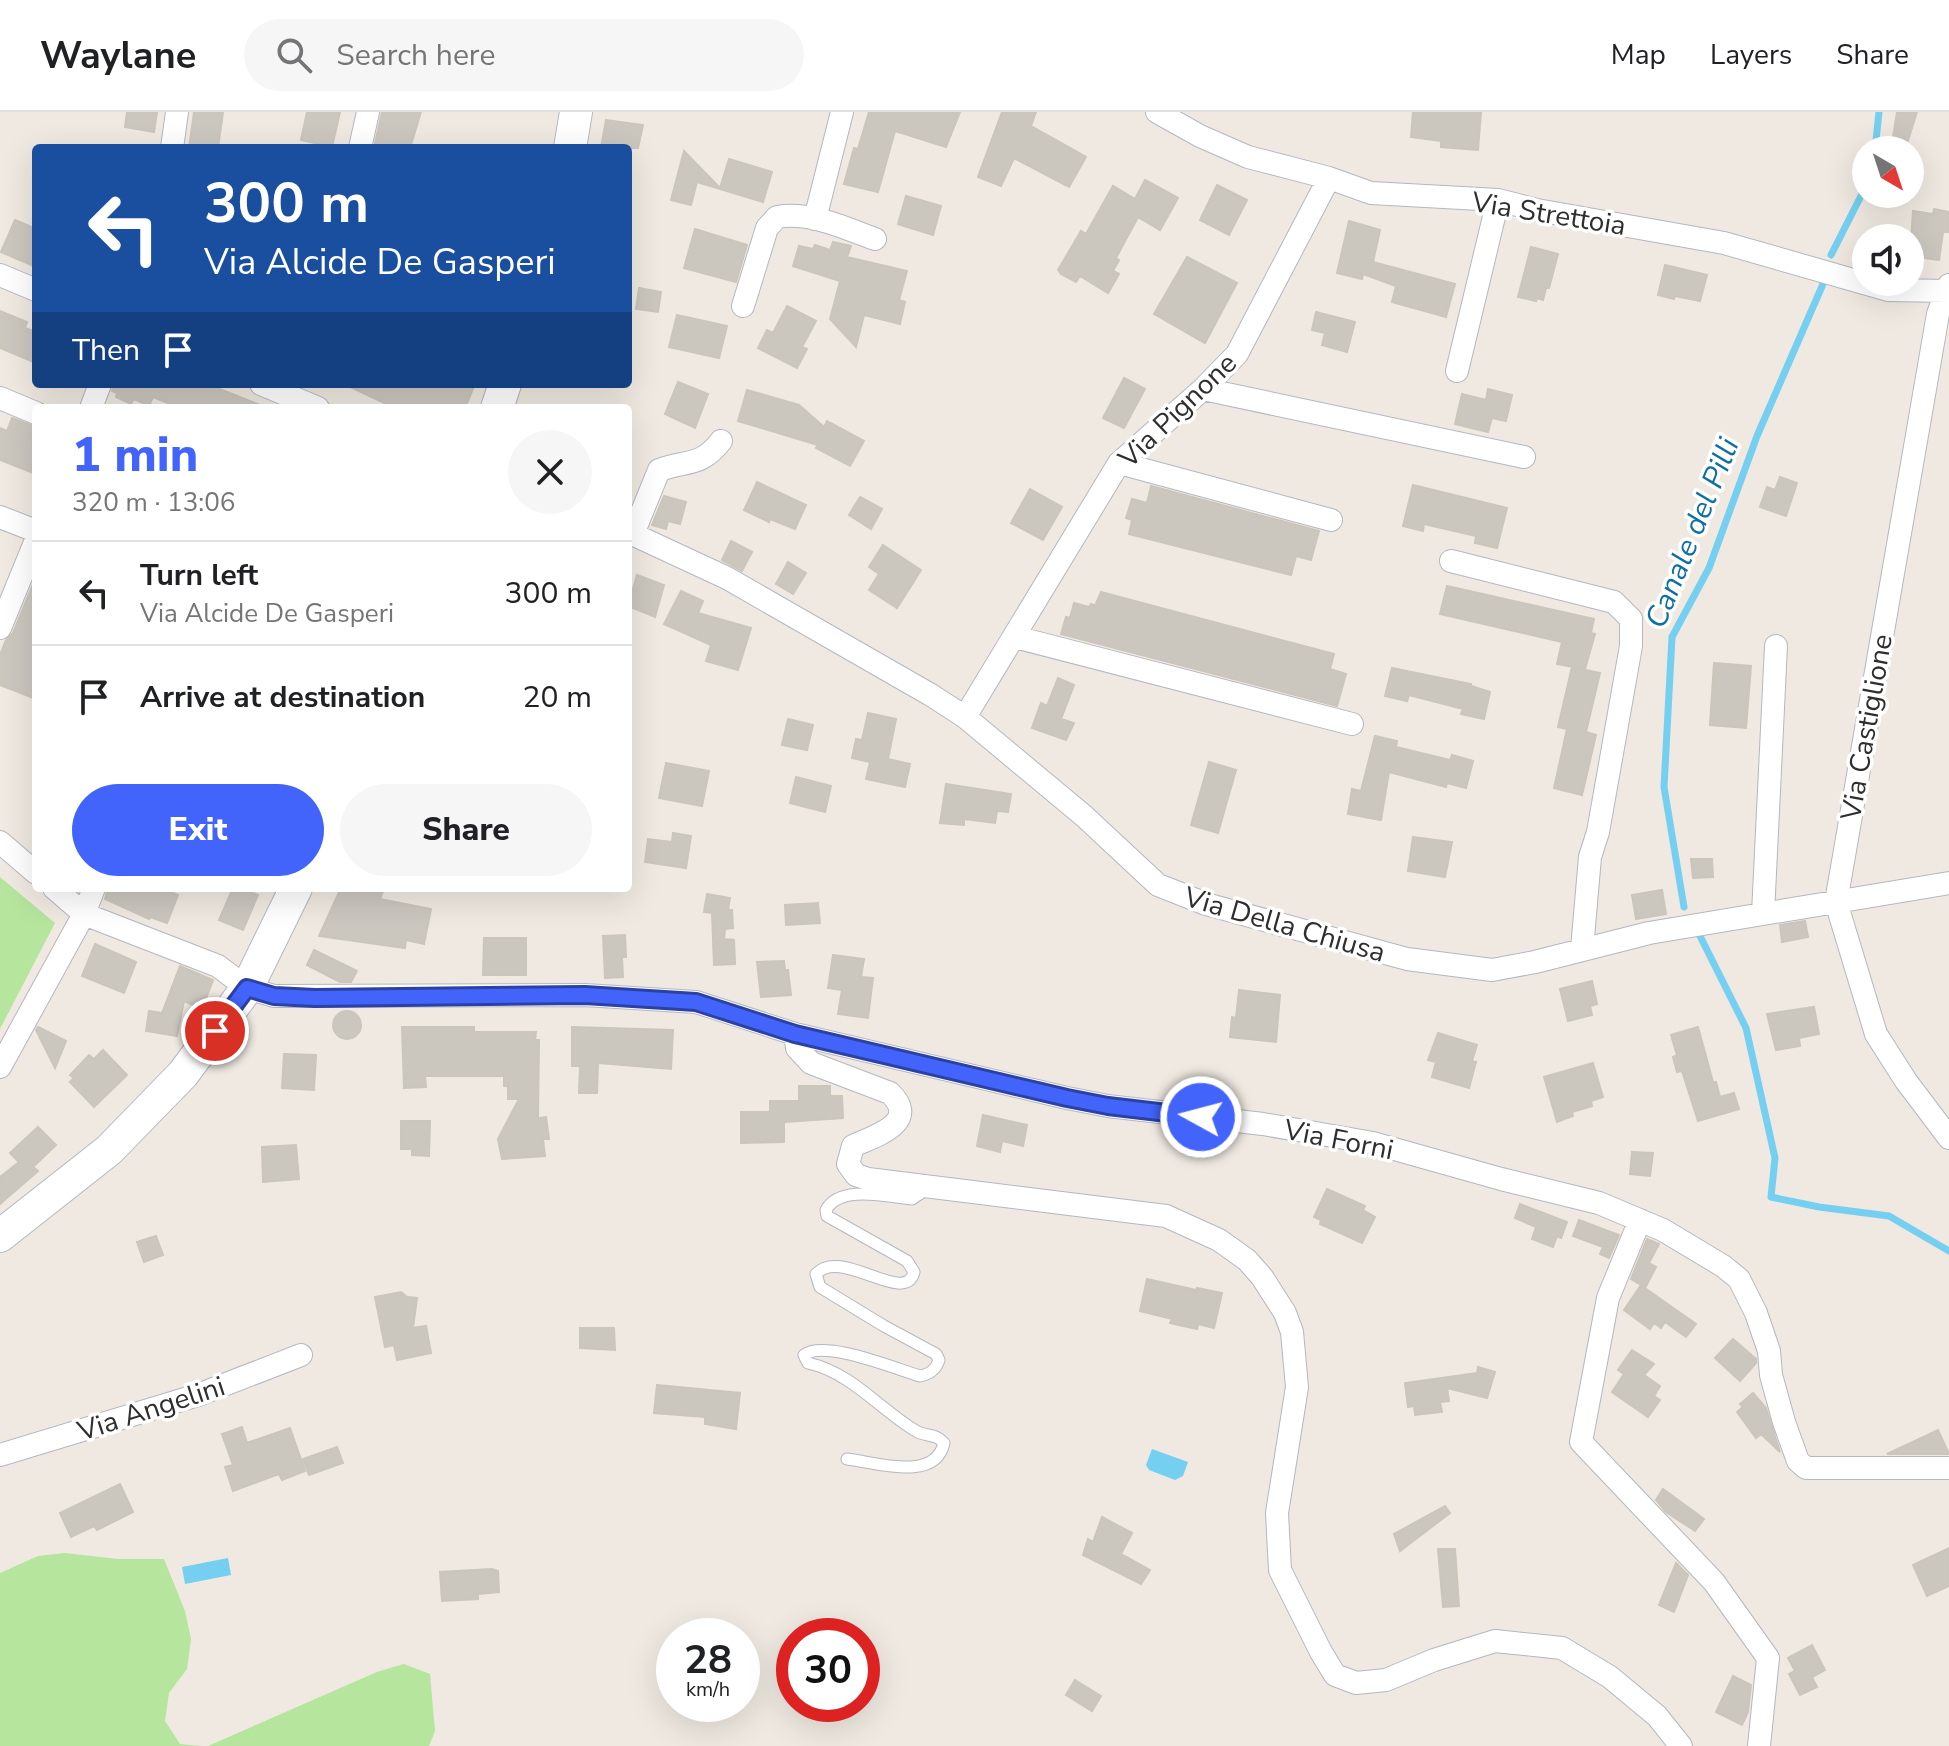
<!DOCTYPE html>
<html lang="en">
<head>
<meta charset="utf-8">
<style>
  body { margin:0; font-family:"Nunito Sans",sans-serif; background:#f6f6f6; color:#202124; height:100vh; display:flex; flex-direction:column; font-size:30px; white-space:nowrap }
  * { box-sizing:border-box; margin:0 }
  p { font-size:26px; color:#757577 }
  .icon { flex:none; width:44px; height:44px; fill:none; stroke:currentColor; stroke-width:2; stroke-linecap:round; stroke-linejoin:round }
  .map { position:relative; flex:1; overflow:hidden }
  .drawer { position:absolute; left:32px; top:292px; width:600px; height:488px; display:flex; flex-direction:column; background:#fff; border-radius:8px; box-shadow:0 8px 32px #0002 }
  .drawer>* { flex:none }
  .banner { position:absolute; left:32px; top:32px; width:600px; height:244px; border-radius:8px; box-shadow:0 8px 32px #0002; background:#1a4fa0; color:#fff; overflow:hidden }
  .needle { width:52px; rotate:141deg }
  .fabs { position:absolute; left:1852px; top:24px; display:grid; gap:16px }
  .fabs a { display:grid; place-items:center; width:72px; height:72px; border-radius:50%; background:#fff; box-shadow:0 8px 32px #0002; font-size:40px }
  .speed { position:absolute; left:656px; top:1506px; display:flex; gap:16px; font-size:40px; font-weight:700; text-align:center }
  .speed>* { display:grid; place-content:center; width:104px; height:104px; border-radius:50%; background:#fff; box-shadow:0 8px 32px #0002; line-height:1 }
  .speed small { font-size:20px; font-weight:400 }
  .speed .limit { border:12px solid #d22; background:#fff; color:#111 }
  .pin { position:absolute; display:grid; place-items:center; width:68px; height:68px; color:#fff; margin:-34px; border:4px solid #fff; border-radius:50%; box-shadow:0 2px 8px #0007 }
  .me { position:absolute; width:88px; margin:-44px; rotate:277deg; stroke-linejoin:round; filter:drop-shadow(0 0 6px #0008) }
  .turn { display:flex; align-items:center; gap:28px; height:168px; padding:0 40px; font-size:36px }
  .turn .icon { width:104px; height:104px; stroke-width:2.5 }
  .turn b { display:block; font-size:56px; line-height:68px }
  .then { display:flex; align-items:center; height:76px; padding:0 40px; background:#0003; gap:16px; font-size:30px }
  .round { display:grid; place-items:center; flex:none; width:84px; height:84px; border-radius:42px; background:#f6f6f6 }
  .overview { display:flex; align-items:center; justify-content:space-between; height:136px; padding:0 40px }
  h1 { font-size:48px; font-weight:800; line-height:60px; color:#4264fb }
  .action { display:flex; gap:16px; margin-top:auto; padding:16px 40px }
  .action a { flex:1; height:92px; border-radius:48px; background:#4264fb; color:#fff; font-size:32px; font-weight:800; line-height:92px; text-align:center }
  .action a+a { background:#f6f6f6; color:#202124 }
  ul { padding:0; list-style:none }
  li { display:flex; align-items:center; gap:24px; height:104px; padding:0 40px; border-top:2px solid #e0e0e0 }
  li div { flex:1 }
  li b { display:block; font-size:30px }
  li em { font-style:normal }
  header { display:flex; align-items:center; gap:48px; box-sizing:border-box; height:112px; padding:0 40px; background:#fff; border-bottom:2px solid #e0e0e0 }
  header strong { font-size:38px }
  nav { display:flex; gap:44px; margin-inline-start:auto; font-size:28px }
  .search { width:560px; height:72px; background:#f6f6f6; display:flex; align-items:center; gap:20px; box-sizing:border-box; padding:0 28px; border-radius:44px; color:#757577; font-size:30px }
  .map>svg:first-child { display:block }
  .green { fill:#b6e59e }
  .water { fill:#75cff0 }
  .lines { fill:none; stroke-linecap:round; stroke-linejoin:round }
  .stream { stroke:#75cff0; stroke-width:7 }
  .building { fill:#cbc7bf; stroke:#cbc5ba; stroke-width:2 }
  .lane-casing { stroke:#b4b7c1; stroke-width:13 }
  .street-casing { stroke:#b4b7c1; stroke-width:24 }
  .secondary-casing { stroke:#b4b7c1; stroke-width:34 }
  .lane { stroke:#fff; stroke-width:11 }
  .street { stroke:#fff; stroke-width:22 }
  .secondary { stroke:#fff; stroke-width:32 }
  .route-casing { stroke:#2b41a3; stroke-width:20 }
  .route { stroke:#4264fb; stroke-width:14 }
  .labels { text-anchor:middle; stroke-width:7; stroke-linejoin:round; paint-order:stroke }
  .street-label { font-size:28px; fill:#2e2e2e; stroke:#fff }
  .water-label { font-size:30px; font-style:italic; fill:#0d6fa3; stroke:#fff }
</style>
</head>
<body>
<header>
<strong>Waylane</strong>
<div class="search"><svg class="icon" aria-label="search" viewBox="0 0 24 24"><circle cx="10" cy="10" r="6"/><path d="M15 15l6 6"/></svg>Search here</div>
<nav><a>Map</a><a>Layers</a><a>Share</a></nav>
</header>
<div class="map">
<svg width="1949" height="1634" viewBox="0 0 1949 1634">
  <rect width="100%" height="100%" fill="#efe9e1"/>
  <!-- green -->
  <path class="green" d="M0,765L55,811L0,917Z
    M65,1441L118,1447H164L185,1499L191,1527L187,1557L169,1581L165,1609L180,1632L202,1634H0V1461L38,1444Z
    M404,1552L430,1562L435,1619L429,1634H208L377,1560Z"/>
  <!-- water -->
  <path class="water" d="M1152,1337L1188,1350L1183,1364L1175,1368L1149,1358L1146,1353Z
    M228,1446L231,1463L185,1472L182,1455Z"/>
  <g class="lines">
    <!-- stream -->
    <path class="stream" d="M1875,38L1879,0
      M1831,143L1866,74
      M1684,795L1664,675L1672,525L1709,456L1757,324L1823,172
      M1697,818L1746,916L1775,1046L1771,1085L1819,1095L1889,1104L1949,1139"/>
  </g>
  <!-- building -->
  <path class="building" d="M127,0H157L154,20L125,15Z
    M194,0H223L218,36H189Z
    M307,0H340L332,35L301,28Z
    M382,0H421L410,36H374Z
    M869,0H960L946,35L895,19L878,80L844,72L854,36L858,37Z
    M1002,0H1036L1031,14L1086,45L1069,75L1014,46L1001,74L978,65Z
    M1413,0H1481L1478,38L1441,35V29L1411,25Z
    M1897,0H1917L1905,38H1891Z
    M606,8L643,13L638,36H601Z
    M684,39L720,76L729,47L772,60L763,90L697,70L691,93L671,88Z
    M1145,68L1178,86L1160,118L1138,105L1116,146L1119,148L1113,159L1119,162L1108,181L1080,164L1076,170L1061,162L1058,158L1081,119L1086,122L1113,74L1135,87Z
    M1217,73L1247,88L1229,123L1200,108Z
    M906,84L941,94L933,123L898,112Z
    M1934,97L1949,100V120H1943L1939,148L1910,144L1913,99L1933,102Z
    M15,108L36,117V155L1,140Z
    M1349,109L1380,118L1373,150L1455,172L1446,205L1392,190L1396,174L1363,162L1362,167L1337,161Z
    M695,117L747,133L736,170L684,156Z
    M833,130L851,134L847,145L907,159L899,188L905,190L900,212L864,203L856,235L830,207L840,169L793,154L799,134L813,137L815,133L830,138Z
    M1531,135L1558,142L1549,176H1546L1543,188L1537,186L1536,189L1518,185Z
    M1187,145L1237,171L1205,231L1154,202Z
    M1665,153L1707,163L1700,189L1675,184L1674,187L1658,183Z
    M639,176L661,180L658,200L636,197Z
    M787,194L816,209L802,235L807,237L797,256L758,236L767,218L773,221Z
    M0,199L27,210L25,216L36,220V251L0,236Z
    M1316,200L1355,210L1347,240L1322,233L1325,221L1312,218Z
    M677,203L727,214L719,246L669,235Z
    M1124,266L1145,277L1124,316L1103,306Z
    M678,270L708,282L695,316L665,302Z
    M114,272H207L265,295L180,296L153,285L149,294L134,287L131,292L116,285L117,281L112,279Z
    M344,272H475L465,296H395Z
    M1488,277L1512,283L1506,309L1492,306L1488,320L1455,312L1462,282L1486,288Z
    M747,278L799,293L824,315L827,309L864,329L850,354L816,336L818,333L738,309Z
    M12,306L36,315V362L0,348V316L7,319Z
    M1780,365L1797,371L1786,404L1760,395L1767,375L1775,378Z
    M757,370L806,393L795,417L770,407L769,410L744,398Z
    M1413,373L1507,396L1497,436L1475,431L1476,424L1424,412L1423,419L1403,414Z
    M1151,374L1319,419L1311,448L1296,444L1291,463L1129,422L1132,408L1126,406L1132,387L1147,391Z
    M1030,377L1062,395L1043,428L1011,411Z
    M664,384L686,390L680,412L668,409L666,417L652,413Z
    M860,385L882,397L871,417L849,403Z
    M731,429L752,440L742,459L722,448Z
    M883,433L921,458L897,496L869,478L879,462L869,455Z
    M788,450L806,461L793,482L776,472Z
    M637,463L664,473L655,505L628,494Z
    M36,465V587L0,573V543L6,528L13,521Z
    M1447,474L1594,507L1591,521L1595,522L1585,557L1557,552L1562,530L1440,502Z
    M681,479L703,489L698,501L751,516L738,558L706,549L711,533L664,512Z
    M1101,480L1334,542L1330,557L1346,562L1337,594L1061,522L1066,505L1070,506L1074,491L1089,495L1091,492L1095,494Z
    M1714,551L1751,554L1746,616L1710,613Z
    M1572,555L1600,561L1586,620L1596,623L1582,683L1554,676L1567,617L1558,615Z
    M1392,556L1471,572V574L1490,580L1484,607L1461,602L1463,597L1409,583L1407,589L1385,584Z
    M1058,566L1074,573L1061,607L1074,611L1066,628L1032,616L1041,591L1047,594Z
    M868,601L896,607L888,647L910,652L905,675L866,667L870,650L852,646L856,627L862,628Z
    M788,607L813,613L807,638L782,633Z
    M1375,624L1397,629L1396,635L1450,648L1452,643L1473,649L1466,676L1447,671L1446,675L1389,660L1381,708L1348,702L1352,677L1361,679Z
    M1209,650L1236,658L1218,721L1191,713Z
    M666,651L709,659L702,694L659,686Z
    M796,665L831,674L825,700L790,691Z
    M946,672L1011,682L1008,700L997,699L995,711L964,707V713L940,711Z
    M673,721L691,724L686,756L645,750L648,727L672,730Z
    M1413,725L1452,730L1445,765L1408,759Z
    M1691,747H1712L1713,765L1693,766Z
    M108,776H161L178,783L167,811L150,805L149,807L105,787Z
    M233,776H240L258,783L243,818L219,808Z
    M341,776H384L380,787L431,797L424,832L406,828L405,836L319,824Z
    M1662,778L1666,802L1636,807L1632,783Z
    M707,782L730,786L728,798H732L733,816L725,817L724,827L734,828L735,852L714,853L712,801L704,800Z
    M818,791L820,811L786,813L785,793Z
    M1805,809L1808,825L1782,830L1780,813Z
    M625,823L626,845H622L623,865L605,866L603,824Z
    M484,826H526V863H483Z
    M95,832L136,850L124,881L82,864Z
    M314,838L357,859L351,870H340L307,853Z
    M833,843L864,847L861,865L873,866L868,906L838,902L842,878L828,876Z
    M784,849L785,858H788L791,883L761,885L757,850Z
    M180,854L213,868L202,897L184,889L177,924L146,919L149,899L162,901Z
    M1592,869L1597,892L1590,894L1592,903L1568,909L1560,877Z
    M1239,878L1280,883L1276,930L1230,925L1232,905L1236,906Z
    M1814,895L1819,922L1799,926L1800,934L1776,938L1767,902Z
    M333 913a14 14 0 1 1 28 0a14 14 0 1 1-28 0Z
    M38,915L66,929L55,956L36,918Z
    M402,915H474V920H536L535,928H539L538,1006L546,1005L549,1027H543L545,1044L502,1047L498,1027L519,987H508V974H504V964H425L426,975L404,976Z
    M572,915L673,918L671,957L598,951L597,981H579L580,954H572Z
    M1698,915L1713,970H1716L1720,985L1734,981L1739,997L1698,1009L1682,959L1677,960L1673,945L1677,943L1671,923Z
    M1438,921L1477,933L1472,949L1476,950L1469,976L1432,965L1436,950L1428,948Z
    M103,938L127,963L94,995L70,970L74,966L70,963L89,943L94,947Z
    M284,942L316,943L314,978L282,976Z
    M1593,951L1603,985L1591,989L1592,994L1572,1000L1573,1004L1557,1010L1544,965Z
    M799,974H830V984H842L843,1006L784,1010V1030L741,1031V1000H770V989H799Z
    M983,1003L1027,1013L1023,1034L1002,1029L1000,1040L977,1034Z
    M401,1009H430L429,1044L412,1043V1037H401Z
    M38,1015L56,1033L33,1055L38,1059L0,1092V1065L19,1050L10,1041Z
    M296,1033L299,1067L263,1070L262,1035Z
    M1632,1040L1653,1041L1650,1064L1630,1062Z
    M1327,1077L1365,1094L1363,1098L1375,1105L1362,1131L1320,1112L1321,1108L1314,1105Z
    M1520,1092L1567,1110L1561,1126L1557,1124L1553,1135L1532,1127L1536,1115L1515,1106Z
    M1579,1108L1619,1123L1609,1146L1600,1142L1603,1135L1573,1124Z
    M156,1124L163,1143L144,1150L137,1130Z
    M1647,1127L1659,1132L1649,1151L1656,1155L1645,1176L1642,1174L1696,1212L1686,1225L1665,1210L1661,1216L1654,1211L1650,1217L1624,1198L1641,1173L1631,1167Z
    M1147,1167L1196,1178L1197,1176L1222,1181L1214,1216L1198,1212L1197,1217L1170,1211L1172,1207L1140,1199Z
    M401,1180L407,1185L417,1186L413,1216L426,1214L431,1241L397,1248L394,1233L385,1235L375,1185Z
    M580,1216H614L615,1238L580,1236Z
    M1733,1227L1756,1247V1251L1740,1269L1715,1246Z
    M1632,1238L1654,1252L1644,1263L1660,1274L1654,1284L1660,1288L1648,1305L1612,1280L1624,1262L1618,1258Z
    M1478,1255L1495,1260L1487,1286L1447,1276L1449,1289L1440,1290L1442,1300L1415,1303L1414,1294L1408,1295L1405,1271L1477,1261Z
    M657,1273L740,1281L736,1317L705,1312V1305L654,1301Z
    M1753,1281L1766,1296L1780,1340L1761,1322L1756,1326L1737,1300L1743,1295L1740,1292Z
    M242,1315L247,1331L290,1316L305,1359L282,1368L279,1362L233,1379L225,1355L233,1353L222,1322Z
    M1938,1318L1949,1342H1887Z
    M337,1335L343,1351L309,1363L303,1347Z
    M120,1372L133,1400L97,1418L94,1414L71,1425L60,1401Z
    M1663,1377L1704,1407L1695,1419L1666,1400L1656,1388Z
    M1445,1394L1450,1401L1400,1439L1394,1422Z
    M1102,1405L1132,1421L1121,1442L1150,1458L1141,1472L1083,1443L1088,1427L1093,1430Z
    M1949,1436V1474L1927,1484L1913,1453Z
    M1438,1437H1455L1459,1494L1443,1495Z
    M1676,1451L1688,1463L1674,1500L1659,1493Z
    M492,1457L498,1459L499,1480L478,1482V1487L442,1489L440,1460Z
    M1812,1533L1825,1558L1812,1565L1817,1575L1800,1583L1789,1562L1795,1559L1788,1546Z
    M1733,1564L1751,1573L1748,1600L1742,1613L1716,1600Z
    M1075,1568L1101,1584L1092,1599L1066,1583Z"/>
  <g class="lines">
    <defs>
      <path id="lane" d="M847,1347C875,1350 935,1371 944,1331C936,1321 926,1325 916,1319C878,1296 852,1261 808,1251L804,1243C824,1227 896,1257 920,1264C930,1262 936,1258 939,1248L936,1242L884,1214L820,1175L816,1162C841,1134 905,1195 914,1160L907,1149L827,1104L826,1098C840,1072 888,1085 912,1087L921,1081L922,1074"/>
      <path id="street" d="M1157,0L1200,24L1248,45L1329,66L1371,81L1498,88L1537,98L1724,131L1888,178L1949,179
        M172,36L177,0
        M360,36L368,0
        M815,107L842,0
        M0,163L36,178
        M1949,173L1938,202L1836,790L1876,922L1906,969L1949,1026
        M743,194L767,116L777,105C810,99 844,116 875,127
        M1457,259L1498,88
        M261,272L318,296
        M1203,277L1524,345
        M0,286L36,301
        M91,296L100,272
        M1119,351L1331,408
        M0,405L36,419
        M628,420L727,466L931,583L965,605L1084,704L1158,773L1206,792L1407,847L1492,858L1535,850L1649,821L1949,771
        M633,422L659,358C687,348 701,355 721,329
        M1451,449L1614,490L1631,507V534L1598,720L1590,745L1582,837
        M0,516L36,428
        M1015,525L1352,612
        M965,605L1119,351L1203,277L1237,242L1329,66
        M0,730L36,761
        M54,776L84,802L218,854L247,876L274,884L585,883L696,890L795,922L1067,986L1108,994L1263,1012L1373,1031L1501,1067L1599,1091L1663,1118L1723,1154L1739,1167L1756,1201L1769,1239L1771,1263L1784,1310L1798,1349L1806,1356H1949
        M1763,802L1776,534
        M795,922L797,936L811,951L890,981C921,1011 874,1024 853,1034L848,1052L856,1063L868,1067L1166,1104L1219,1128L1247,1148L1262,1165L1285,1201L1292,1220L1297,1275L1277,1401L1280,1458L1321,1540L1335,1563L1356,1571L1386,1568L1434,1548L1495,1529L1562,1536L1610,1565L1657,1604L1681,1634
        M0,955L84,802L94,776
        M1640,1108L1608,1186L1581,1330L1714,1470L1768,1546L1759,1634
        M0,1343L198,1283L301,1243"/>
      <path id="secondary" d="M570,36L576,0
        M497,296L505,272
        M0,1124L109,1038L183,962L247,876L296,776"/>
    </defs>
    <!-- lane casing -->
    <use href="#lane" class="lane-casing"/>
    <!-- street casing -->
    <use href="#street" class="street-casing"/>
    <!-- secondary casing -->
    <use href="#secondary" class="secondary-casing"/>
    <!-- lane -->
    <use href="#lane" class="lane"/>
    <!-- street -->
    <use href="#street" class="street"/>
    <!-- secondary -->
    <use href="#secondary" class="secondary"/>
  </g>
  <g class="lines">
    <defs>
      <path id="route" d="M215,919L247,876L274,884L315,886L585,883L696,890L795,922L1067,986L1108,994L1201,1005"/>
    </defs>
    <!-- route casing -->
    <use href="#route" class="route-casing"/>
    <!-- route -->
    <use href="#route" class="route"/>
  </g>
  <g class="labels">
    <!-- street labels -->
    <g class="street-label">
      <text transform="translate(1549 101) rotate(9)" y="10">Via Strettoia</text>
      <text transform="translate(1177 298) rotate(-44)" y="10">Via Pignone</text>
      <text transform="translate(1866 615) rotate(-80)" y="10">Via Castiglione</text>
      <text transform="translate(1285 812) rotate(16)" y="10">Via Della Chiusa</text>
      <text transform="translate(1339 1027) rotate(11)" y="10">Via Forni</text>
      <text transform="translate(151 1296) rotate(-18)" y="10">Via Angelini</text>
    </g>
    <!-- water labels -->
    <g class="water-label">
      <text transform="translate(1692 421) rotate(-68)" y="10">Canale del Pilli</text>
    </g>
  </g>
</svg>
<div class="fabs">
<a><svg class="needle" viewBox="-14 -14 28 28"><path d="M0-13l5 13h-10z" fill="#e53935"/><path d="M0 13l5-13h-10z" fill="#757577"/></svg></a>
<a><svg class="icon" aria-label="sound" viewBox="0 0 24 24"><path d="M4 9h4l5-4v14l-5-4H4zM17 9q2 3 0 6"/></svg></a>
</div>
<div class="speed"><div>28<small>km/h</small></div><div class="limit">30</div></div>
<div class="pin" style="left:215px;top:919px;background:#d93025"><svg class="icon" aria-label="arrive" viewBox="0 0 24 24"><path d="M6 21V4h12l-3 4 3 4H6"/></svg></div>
<svg class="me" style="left:1201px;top:1005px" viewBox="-20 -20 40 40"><circle r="17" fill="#4264fb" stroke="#fff" stroke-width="3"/><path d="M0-11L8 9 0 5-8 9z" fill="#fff"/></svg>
<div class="banner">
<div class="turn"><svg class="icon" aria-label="left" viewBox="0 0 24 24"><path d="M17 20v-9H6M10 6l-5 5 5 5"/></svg><div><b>300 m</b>Via Alcide De Gasperi</div></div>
<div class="then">Then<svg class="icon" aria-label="arrive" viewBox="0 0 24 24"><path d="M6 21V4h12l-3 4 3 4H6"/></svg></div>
</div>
<section class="drawer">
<div class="overview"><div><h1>1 min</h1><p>320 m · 13:06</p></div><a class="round"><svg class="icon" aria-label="close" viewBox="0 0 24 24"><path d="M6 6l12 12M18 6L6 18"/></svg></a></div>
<ul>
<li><svg class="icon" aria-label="left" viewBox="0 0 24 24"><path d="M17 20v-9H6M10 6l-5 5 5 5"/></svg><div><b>Turn left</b><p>Via Alcide De Gasperi</p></div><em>300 m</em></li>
<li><svg class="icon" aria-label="arrive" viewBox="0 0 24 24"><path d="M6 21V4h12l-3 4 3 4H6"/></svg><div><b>Arrive at destination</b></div><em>20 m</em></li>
</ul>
<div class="action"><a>Exit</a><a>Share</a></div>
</section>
</div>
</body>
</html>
